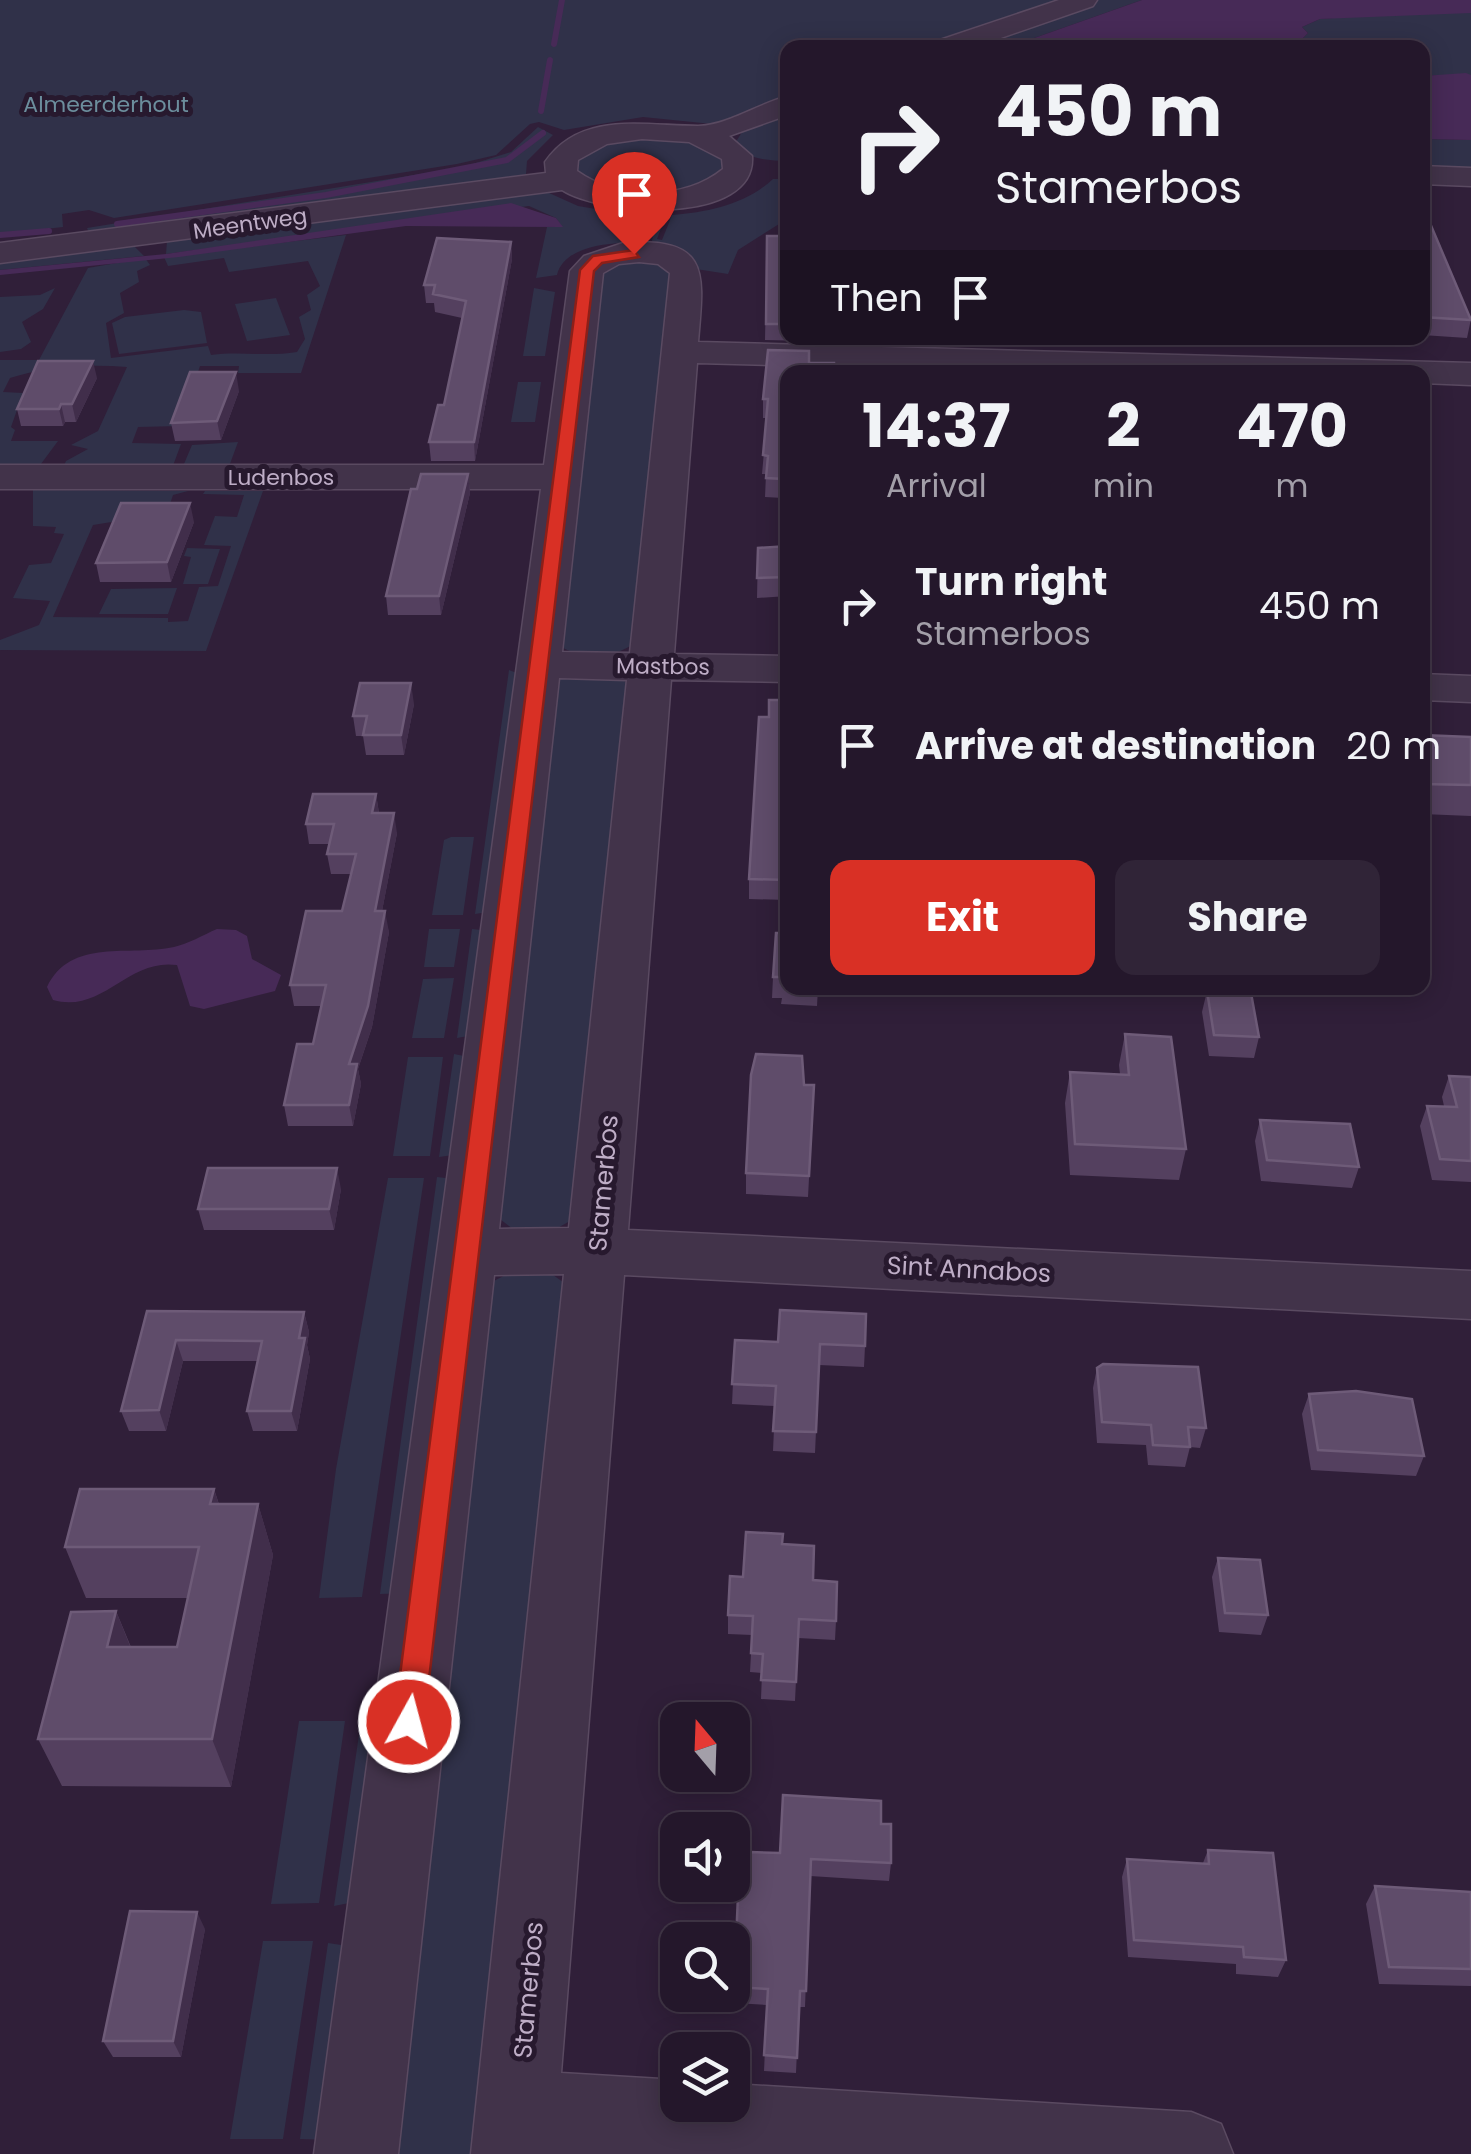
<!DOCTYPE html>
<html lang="en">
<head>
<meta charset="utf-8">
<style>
  body { margin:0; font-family:Poppins,sans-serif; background:#302437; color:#f1f3f6; height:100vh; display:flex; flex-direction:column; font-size:38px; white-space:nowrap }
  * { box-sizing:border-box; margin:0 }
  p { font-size:32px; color:#a39fa9 }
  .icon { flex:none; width:55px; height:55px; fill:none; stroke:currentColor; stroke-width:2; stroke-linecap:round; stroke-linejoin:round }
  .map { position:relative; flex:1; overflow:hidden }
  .drawer { position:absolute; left:780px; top:365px; width:650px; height:630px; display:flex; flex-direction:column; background:#24172b; border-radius:20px; box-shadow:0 5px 25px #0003,0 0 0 2px #413647 }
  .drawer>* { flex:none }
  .top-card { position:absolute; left:780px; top:40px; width:650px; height:305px; border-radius:20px; box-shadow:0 5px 25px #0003,0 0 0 2px #413647; background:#24172b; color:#f1f3f6; overflow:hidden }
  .needle { width:65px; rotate:341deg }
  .tools { position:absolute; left:660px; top:1702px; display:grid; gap:20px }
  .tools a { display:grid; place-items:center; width:90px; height:90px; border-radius:20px; background:#24172b; box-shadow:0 5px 25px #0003,0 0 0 2px #413647; font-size:50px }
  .pin { position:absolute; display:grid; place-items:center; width:85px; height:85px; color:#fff; margin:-102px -42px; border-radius:50% 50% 50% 0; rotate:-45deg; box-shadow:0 0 10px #0007 }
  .pin .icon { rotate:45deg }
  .me { position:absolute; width:110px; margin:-55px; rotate:7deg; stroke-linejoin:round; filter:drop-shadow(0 0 8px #0008) }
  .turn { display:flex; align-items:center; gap:35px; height:210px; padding:0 50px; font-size:45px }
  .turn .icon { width:130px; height:130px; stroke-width:2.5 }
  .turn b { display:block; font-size:70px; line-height:85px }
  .then { display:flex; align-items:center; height:95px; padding:0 50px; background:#0003; gap:20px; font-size:38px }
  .eta { display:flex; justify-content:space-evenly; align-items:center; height:170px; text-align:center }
  .eta b { font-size:60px; font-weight:700; line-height:70px }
  .cta { display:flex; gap:20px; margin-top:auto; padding:20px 50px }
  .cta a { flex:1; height:115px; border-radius:20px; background:#d93025; color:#fff; font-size:40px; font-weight:700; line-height:115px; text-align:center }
  .cta a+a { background:#302437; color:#f1f3f6 }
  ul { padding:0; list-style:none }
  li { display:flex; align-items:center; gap:30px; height:140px; padding:0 50px }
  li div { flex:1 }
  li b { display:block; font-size:38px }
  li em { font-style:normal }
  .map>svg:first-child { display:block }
  .green { fill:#303149 }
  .water { fill:#472a57 }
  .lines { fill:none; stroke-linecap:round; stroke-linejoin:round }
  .stream { stroke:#472a57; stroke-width:6 }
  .minor-casing { stroke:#5a4a61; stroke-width:3 }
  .minor { fill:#42334a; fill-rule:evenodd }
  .wall { fill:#54405f }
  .shaded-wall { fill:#412e4b }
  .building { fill:#5f4c6a; stroke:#6e5b78; stroke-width:2.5 }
  .route { fill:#d93025; stroke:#8d1f18; stroke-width:2.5 }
  .labels { text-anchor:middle; stroke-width:10; stroke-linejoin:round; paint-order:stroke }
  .far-park-label { font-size:22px; fill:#6c8e9d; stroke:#27192e }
  .far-street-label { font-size:22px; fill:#beadc6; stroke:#27192e }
  .street-label { font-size:25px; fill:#beadc6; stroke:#27192e }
</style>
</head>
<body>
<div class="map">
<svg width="1471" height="2154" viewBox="0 0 1471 2154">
  <rect width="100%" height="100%" fill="#301f39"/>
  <!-- green -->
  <path class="green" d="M0,0H1073L933,47L788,48L787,100L722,125L643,117L564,130L539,122L530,124L496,155L457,164L114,218L89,210L62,214L63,227L0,234Z
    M1096,0H1142L1009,47L956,48Z
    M1415,12L1471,13V75L1423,76L1422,48L1307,47L1300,41L1308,33L1302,27L1320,19Z
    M787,109V161C768,160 748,160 734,145L742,132Z
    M538,127L553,135L527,161L526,174L514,178L92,240L87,228L463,167L511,152Z
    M640,136L689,140L719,155L723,165C698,211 614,193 577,173L575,163C589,141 616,141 640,136Z
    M1423,139L1471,140V174L1423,172Z
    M773,179H787V219L738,250L728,274L696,269L651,245L658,215L667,213L657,239L662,240L672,215C709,212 746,204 773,179Z
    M538,188L578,206L626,214L622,243C600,244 563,249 557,275L536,278L547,227H562L556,218L529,206L166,254L167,241Z
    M346,235L301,373H238L239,366H200L180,426L138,427L132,443L181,444L171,471L61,472L66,461L88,449L71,445L98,431L127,367C88,364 48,366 10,378L3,392L23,393L11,427L15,430L11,441H58L35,472H0V360H39L88,268L145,258L150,265L137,271L139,282L120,293L124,313L106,323L111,358L208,346L211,355C241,351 267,357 297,352L305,339L299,317L311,310L307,295L320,286L308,261L229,272L224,258L168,266L164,257Z
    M133,245L144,256L0,270V258Z
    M617,259L672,265L635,643C612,659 582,660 558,645L596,271Z
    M55,288L43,309L22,322L31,342L21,349L0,352V297L40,295Z
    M534,288L555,292L545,356H523Z
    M276,298L290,335L247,341L235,304Z
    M184,310L201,312L207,343L119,354L112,323L125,317Z
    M518,382H541L535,422H511Z
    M238,442L227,472L181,471L192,445Z
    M33,490L188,491L173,495L167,513L93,525L53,617L168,618V622L188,621L199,587L218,586L231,546L204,545L215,516L237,517L244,495L203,494L205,491H263L206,651L0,650V640L39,625L50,601L13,598L29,565L51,563L64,534L54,533L56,527L33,526Z
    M187,548L220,549L208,584H183L191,557L184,556Z
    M177,588L168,614H99L111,589Z
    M509,670L522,675L488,912L475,914Z
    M571,675L618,677L629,684L570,1221L554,1230L517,1232L492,1213L557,680Z
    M451,837H474L463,915H432L444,840Z
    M429,929H460L454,967H424Z
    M472,929L481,930L468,1036L457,1038Z
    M454,978L444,1038H412L423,979Z
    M454,1054L469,1057L453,1155L439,1157Z
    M408,1057H443L430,1156H393Z
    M437,1177L454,1179L409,1593L380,1594Z
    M388,1178H424L362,1597L319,1598L336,1469Z
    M513,1271L549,1272L567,1285L487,2154H380L492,1282Z
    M299,1721H345L319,1903L271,1904Z
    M361,1721L382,1727L354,1902L334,1906Z
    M263,1941H313L283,2139H230Z
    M328,1943L348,1946L335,2140L300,2139Z"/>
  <!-- water -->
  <path class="water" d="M1142,0H1471V13L1320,19L1302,27L1308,33L1300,41L1307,47H1009Z
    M1466,73L1471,75V140L1423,139V76Z
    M511,203L556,218L563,227L406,226L179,257L0,275V270L166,254Z
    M217,929L236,930L247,936L252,959L281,975L275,991L204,1009L190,1006L177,965C127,958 103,1014 53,1000L47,987C71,937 130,957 174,947C188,944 203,935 217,929Z"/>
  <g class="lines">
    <!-- stream -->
    <path class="stream" d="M554,44L562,0
      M541,111L550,60
      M117,224L326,195L507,160L543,133
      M0,235L49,231"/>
    <defs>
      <path id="minor" d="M1059,0H1097L1093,6L972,48H931L934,42Z
        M788,96V115L729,136L752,156C757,226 602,216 562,190L0,263V243L546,173L545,162C581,110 645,126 698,126C726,126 760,103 788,96ZM642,139L689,142L722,159L723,169C684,201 617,200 577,171L578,160L607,144Z
        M1422,166L1471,168V186L1422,184Z
        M623,243C711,237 704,272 698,342L1471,363V385L1422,383V372H1032L697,363L674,654L788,656V682L671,680L628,1230L1471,1271V1319L624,1275L561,2073L678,2080V2105H732V2084L1191,2112L1221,2124L1233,2154H471L564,1274L494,1275L398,2154H314L541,489H0V465H544L570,271L584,256ZM639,262L658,264L670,273L630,653L562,652L603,273L619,264ZM559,678L627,680L569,1228L499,1229Z
        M1422,674L1471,676V702L1422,700Z"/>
    </defs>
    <!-- minor casing -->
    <use href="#minor" class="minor-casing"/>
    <!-- minor -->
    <use href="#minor" class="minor"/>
  </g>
  <!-- wall -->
  <path class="wall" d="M1422,209L1471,319L1467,338L1422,335Z
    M767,236H788V338H808V341L765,340Z
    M511,242L512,259L475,461H431L429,442L444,405L462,318L435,312L434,303H426L424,285Z
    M788,372V507H783V498L765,497L766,474H762L767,418H763V399Z
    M97,378L76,422H65L63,426H21L17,409Z
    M239,391L221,440L175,441L171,423Z
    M468,474L470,493L441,615H388L386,596L417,489Z
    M194,522L171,582H100L96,563Z
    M788,546V596L757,598L758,548Z
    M788,700V900L749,899V879L769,717Z
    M414,704L404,755H366L363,736H356L353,716Z
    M1422,735L1471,737V816L1422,814Z
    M376,794L379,813L397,833L382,911L389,932L372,1027L358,1069L361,1084L353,1126H288L284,1105L313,1044L322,1006H294L290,985L342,911L351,874H331L327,854L329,844H309L306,824Z
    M788,933V988H818L817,1006L781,1004L782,998H772L773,977Z
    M1207,991L1259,1037L1254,1058L1209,1056L1202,1012Z
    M1125,1034L1186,1149L1179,1180L1070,1175L1065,1103L1070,1072L1120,1074L1119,1065Z
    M1449,1076L1471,1077V1182L1432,1180L1420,1126L1427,1106H1444L1442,1097Z
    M804,1085H814L808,1197L746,1194V1173Z
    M1260,1120L1359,1167L1352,1188L1261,1181L1255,1141Z
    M341,1189L334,1230H204L198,1209Z
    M147,1311L304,1312L309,1332L307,1345L310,1359L297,1431H253L247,1411L257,1361H183L166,1431H129L121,1411Z
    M735,1340L865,1346L864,1367L819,1365L815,1453L773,1451L775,1406L732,1404Z
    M1097,1368L1206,1428L1200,1448L1190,1447L1185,1467L1148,1465L1146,1445L1097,1443L1093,1388Z
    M1309,1394L1424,1456L1416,1476L1311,1470L1302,1414Z
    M214,1489L219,1504H258L273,1555L231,1787L62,1786L38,1739L116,1611L131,1647H177L188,1598H86L65,1547Z
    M782,1544L813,1580L836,1621L835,1640L798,1638L795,1701L761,1699L762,1673L750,1672L752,1635L728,1634V1615L743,1577Z
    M1218,1558L1268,1615L1261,1635L1219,1632L1212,1577Z
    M881,1824L891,1863L889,1881L810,1876L805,2007H799L796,2073L764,2071L767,2005L735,2003L734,1987L749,1874L780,1853Z
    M1208,1850L1286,1960L1278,1977L1236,1974V1964L1128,1957L1122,1877L1127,1859L1203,1863Z
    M1375,1886L1471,1892V1986L1379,1984L1366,1904Z
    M205,1929L181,2057H113L103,2041Z"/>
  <!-- shaded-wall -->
  <path class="shaded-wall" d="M511,242L512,259L475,461L474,442Z
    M93,361L97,378L76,422L72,404Z
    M236,372L239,391L221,440L217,421Z
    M61,404L65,422L63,426L59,409Z
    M468,474L470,493L441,615L439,596Z
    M190,503L194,522L171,582L167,562Z
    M411,683L414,704L404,755L401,735Z
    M376,794L379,814L372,813Z
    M394,813L397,833L378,932L375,911Z
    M385,911L389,932L372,1027L358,1069L361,1084L353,1126L349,1105V1064Z
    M337,1168L341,1189L334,1230L329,1209Z
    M304,1312L309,1332L307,1345L310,1359L297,1431L291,1411L299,1338Z
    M176,1340L183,1361L166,1431L159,1410Z
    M214,1489L230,1540L210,1504Z
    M258,1504L273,1555L231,1787L212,1739Z
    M116,1611L136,1661L107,1647Z
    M197,1912L205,1929L181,2057L173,2041Z"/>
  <!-- building -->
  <path class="building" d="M1422,209H1424L1471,320L1422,317Z
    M767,236H788V324H766Z
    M437,238L511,242L474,442H429L438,405H444L466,301L433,294L435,285H424Z
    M768,350L809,351V363H834V372H788V488H783L784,479L766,478L768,456L763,455L768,399H763Z
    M38,361H93L72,404H61L59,409H17Z
    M190,372H236L217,421L171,423Z
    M421,474H468L439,596H386L411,489H417Z
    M121,503H190L167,562L96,563Z
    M788,546V577L757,578L758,548Z
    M360,683H411L401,735H363L367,716H353Z
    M769,700H788V880L749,879L759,717H769Z
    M1422,735L1471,737V785L1422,784Z
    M313,794H376L372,813H394L375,911H385L368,1006L349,1064H357L349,1105H284L297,1044H313L326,985H290L306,911H342L356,854H327L334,824H306Z
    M776,933H788V984H782V977H773Z
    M1207,991L1251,993L1259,1037L1214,1035Z
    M1125,1034L1171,1037L1186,1149L1075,1144L1070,1072L1129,1075Z
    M756,1054L802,1056L804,1085H814L809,1176L746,1173L751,1075Z
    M1449,1076L1471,1077V1161L1440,1159L1427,1106L1457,1107Z
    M1260,1120L1350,1124L1359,1167L1267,1160Z
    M208,1168H337L329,1209H198Z
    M780,1310L866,1314L865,1346L820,1344L816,1432L773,1431L776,1386L732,1384L735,1340L778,1342Z
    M147,1311L304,1312L299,1338H305L291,1411H247L262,1341L176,1340L159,1410L121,1411Z
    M1103,1364L1198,1367L1206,1428L1188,1427L1190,1447L1153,1445L1151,1425L1102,1422L1097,1368Z
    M1356,1391L1412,1399L1424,1456L1318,1450L1309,1394Z
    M80,1489H214L210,1504H258L212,1739H38L71,1612L116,1611L107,1647H177L199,1547H65Z
    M746,1532L783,1534L782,1544L814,1546L813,1580L837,1582L836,1621L799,1619L796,1682L761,1680L763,1654L751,1653L753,1616L728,1615L730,1576L743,1577Z
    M1218,1558L1260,1560L1268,1615L1225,1613Z
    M783,1795L881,1801V1824H891V1863L811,1859L806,1991H800L797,2058L764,2055L768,1989L734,1987L739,1873L749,1874L751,1852L780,1853Z
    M1208,1850L1273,1853L1286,1960L1244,1957L1243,1947L1134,1940L1127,1859L1209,1864Z
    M1375,1886L1471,1892V1969L1389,1967Z
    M130,1911L197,1912L173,2041H103Z"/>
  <!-- route -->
  <path class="route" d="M634,250L639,257L602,263L594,271L424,1722L420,1732L409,1736L398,1732L394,1722L580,270L593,256Z"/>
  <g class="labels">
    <!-- far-park labels -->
    <g class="far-park-label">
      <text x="106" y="112">Almeerderhout</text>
    </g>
    <!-- far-street labels -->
    <g class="far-street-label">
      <text transform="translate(250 223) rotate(-8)" y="8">Meentweg</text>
      <text x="281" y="485">Ludenbos</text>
      <text transform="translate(663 666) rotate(1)" y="8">Mastbos</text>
    </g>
    <!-- street labels -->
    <g class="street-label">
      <text transform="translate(603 1183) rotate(-85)" y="9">Stamerbos</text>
      <text transform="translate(969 1269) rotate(3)" y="9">Sint Annabos</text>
      <text transform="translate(528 1990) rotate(-85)" y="9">Stamerbos</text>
    </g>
  </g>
</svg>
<div class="tools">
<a><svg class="needle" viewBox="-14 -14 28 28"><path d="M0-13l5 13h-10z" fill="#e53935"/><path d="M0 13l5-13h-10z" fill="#a39fa9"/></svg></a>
<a><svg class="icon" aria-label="sound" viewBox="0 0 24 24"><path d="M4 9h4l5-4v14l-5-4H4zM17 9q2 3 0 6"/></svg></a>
<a><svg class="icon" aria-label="search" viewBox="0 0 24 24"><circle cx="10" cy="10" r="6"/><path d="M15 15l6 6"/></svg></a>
<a><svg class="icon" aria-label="layers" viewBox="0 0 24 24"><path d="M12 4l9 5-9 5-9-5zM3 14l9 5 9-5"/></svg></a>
</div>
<div class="pin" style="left:634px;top:254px;background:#d93025"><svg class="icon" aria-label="arrive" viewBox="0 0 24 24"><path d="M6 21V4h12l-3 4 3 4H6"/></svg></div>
<svg class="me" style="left:409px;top:1722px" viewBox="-20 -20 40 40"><circle r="17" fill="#d93025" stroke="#fff" stroke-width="3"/><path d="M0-11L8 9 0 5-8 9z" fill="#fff"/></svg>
<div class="top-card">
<div class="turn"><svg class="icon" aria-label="right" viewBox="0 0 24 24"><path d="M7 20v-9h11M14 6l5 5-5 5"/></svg><div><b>450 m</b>Stamerbos</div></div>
<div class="then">Then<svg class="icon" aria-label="arrive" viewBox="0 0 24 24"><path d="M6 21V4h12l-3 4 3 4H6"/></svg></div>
</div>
<section class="drawer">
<div class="eta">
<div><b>14:37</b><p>Arrival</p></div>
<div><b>2</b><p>min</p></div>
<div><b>470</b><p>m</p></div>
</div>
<ul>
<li><svg class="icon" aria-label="right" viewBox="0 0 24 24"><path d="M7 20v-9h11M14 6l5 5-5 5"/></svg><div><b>Turn right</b><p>Stamerbos</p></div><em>450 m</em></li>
<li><svg class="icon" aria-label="arrive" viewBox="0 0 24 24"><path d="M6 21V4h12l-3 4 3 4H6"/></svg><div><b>Arrive at destination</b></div><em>20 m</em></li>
</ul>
<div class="cta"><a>Exit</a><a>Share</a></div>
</section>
</div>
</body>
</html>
